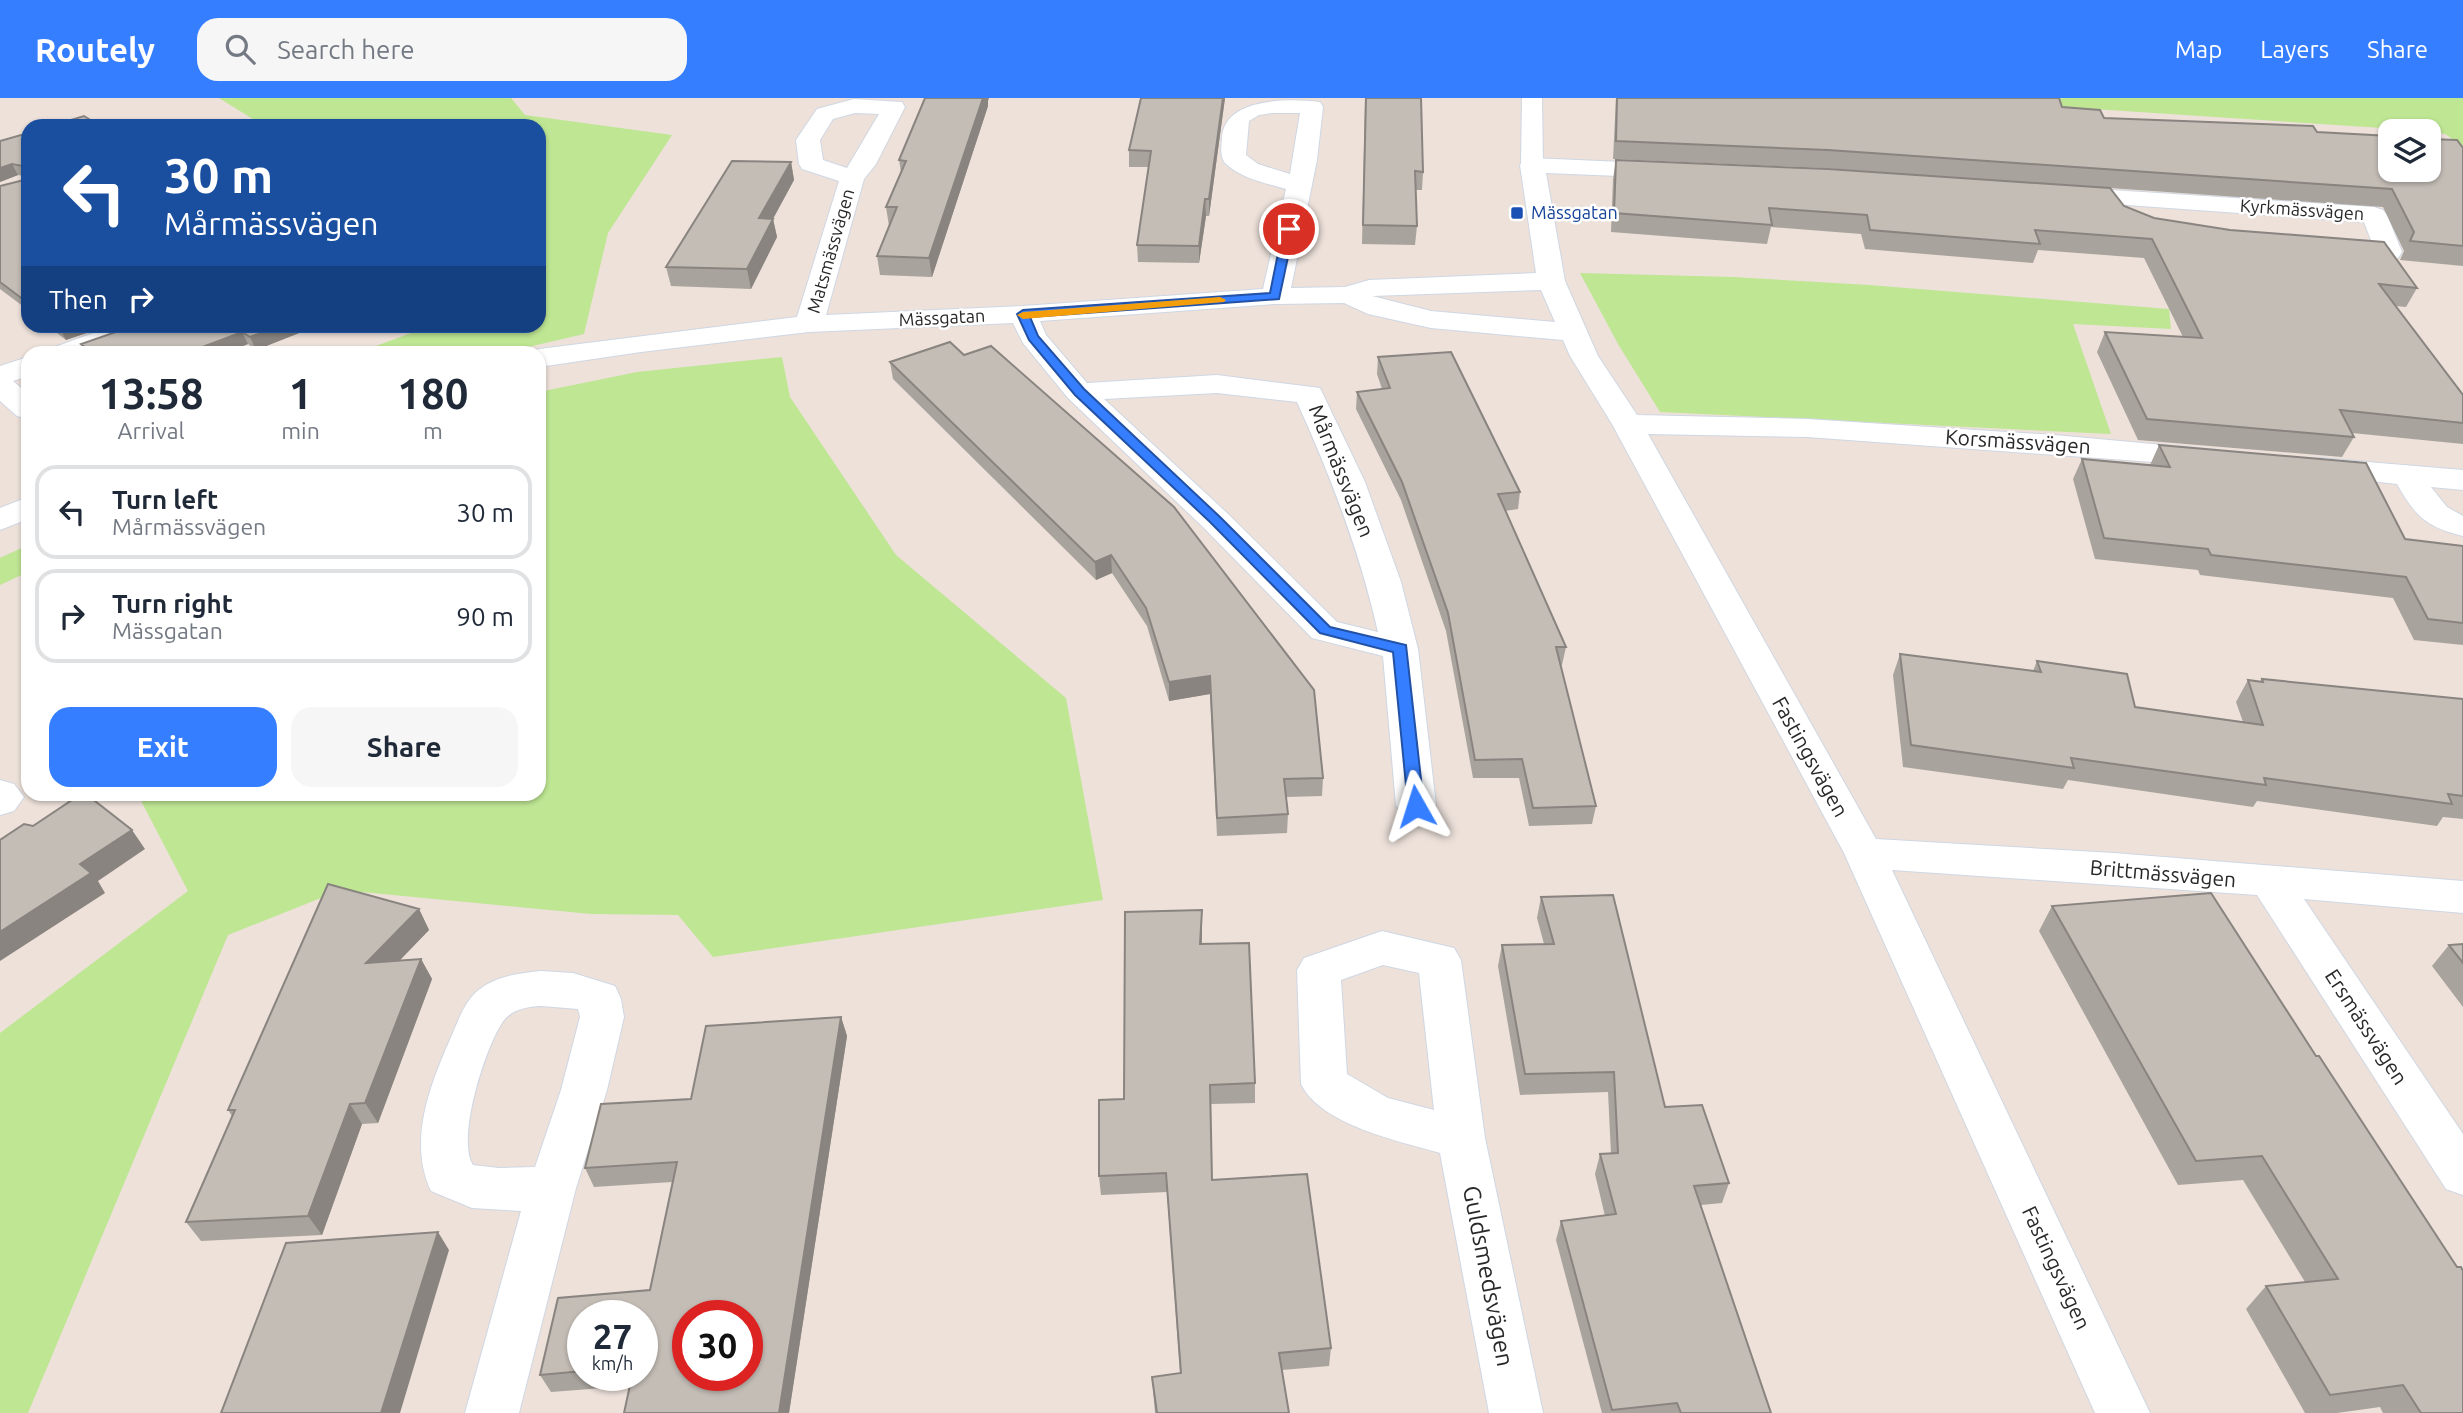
<!DOCTYPE html>
<html lang="en">
<head>
<meta charset="utf-8">
<style>
  body { margin:0; font-family:Ubuntu,sans-serif; background:#f6f6f7; color:#1f2937; height:100vh; display:flex; flex-direction:column; font-size:26px; white-space:nowrap }
  * { box-sizing:border-box; margin:0 }
  p { font-size:23px; color:#747a83 }
  .icon { flex:none; width:38px; height:38px; fill:none; stroke:currentColor; stroke-width:2; stroke-linecap:round; stroke-linejoin:round }
  .map { position:relative; flex:1; overflow:hidden }
  .sheet { position:absolute; left:21px; top:248px; width:525px; height:455px; display:flex; flex-direction:column; background:#fff; border-radius:21px; box-shadow:0 2px 5px #0004 }
  .sheet>* { flex:none }
  .hud { position:absolute; left:21px; top:21px; width:525px; height:214px; border-radius:21px; box-shadow:0 2px 5px #0004; background:#1a4fa0; color:#fff; overflow:hidden }
  .buttons { position:absolute; left:2378px; top:21px; display:grid; gap:14px }
  .buttons a { display:grid; place-items:center; width:63px; height:63px; border-radius:14px; background:#fff; box-shadow:0 2px 5px #0004; font-size:35px }
  .speed { position:absolute; left:567px; top:1202px; display:flex; gap:14px; font-size:35px; font-weight:700; text-align:center }
  .speed>* { display:grid; place-content:center; width:91px; height:91px; border-radius:50%; background:#fff; box-shadow:0 2px 5px #0004; line-height:1 }
  .speed small { font-size:18px; font-weight:400 }
  .speed .limit { border:10px solid #d22; background:#fff; color:#111 }
  .pin { position:absolute; display:grid; place-items:center; width:60px; height:60px; color:#fff; margin:-30px; border:4px solid #fff; border-radius:50%; box-shadow:0 2px 7px #0007 }
  .me { position:absolute; width:77px; margin:-38px; rotate:354deg; stroke-linejoin:round; filter:drop-shadow(0 0 5px #0008) }
  .turn { display:flex; align-items:center; gap:24px; height:147px; padding:0 28px; font-size:32px }
  .turn .icon { width:91px; height:91px; stroke-width:2.5 }
  .turn b { display:block; font-size:49px; line-height:60px }
  .then { display:flex; align-items:center; height:66px; padding:0 28px; background:#0003; gap:14px; font-size:26px }
  .eta { display:flex; justify-content:space-evenly; align-items:center; height:119px; text-align:center }
  .eta b { font-size:42px; font-weight:700; line-height:49px }
  .primary-button { display:flex; gap:14px; margin-top:auto; padding:14px 28px }
  .primary-button a { flex:1; height:80px; border-radius:21px; background:#357eff; color:#fff; font-size:28px; font-weight:700; line-height:80px; text-align:center }
  .primary-button a+a { background:#f6f6f7; color:#1f2937 }
  ul { padding:0; list-style:none }
  li { display:flex; align-items:center; gap:21px; height:94px; margin:0 14px 10px; padding:0 14px; border:4px solid #e0e1e3; border-radius:21px }
  li div { flex:1 }
  li b { display:block; font-size:26px }
  li em { font-style:normal }
  header { display:flex; align-items:center; gap:42px; box-sizing:border-box; height:98px; padding:0 35px; background:#357eff; color:#fff }
  header strong { font-size:33px }
  nav { display:flex; gap:38px; margin-inline-start:auto; font-size:24px }
  .search { width:490px; height:63px; background:#f6f6f7; display:flex; align-items:center; gap:18px; box-sizing:border-box; padding:0 24px; border-radius:21px; color:#747a83; font-size:26px }
  .map>svg:first-child { display:block }
  .green { fill:#bee693 }
  .lines { fill:none; stroke-linecap:round; stroke-linejoin:round }
  .service-casing { stroke:#cfd7e3; stroke-width:2 }
  .minor-casing { stroke:#cfd7e3; stroke-width:2 }
  .service { fill:#fff; fill-rule:evenodd }
  .minor { fill:#fff; fill-rule:evenodd }
  .wall { fill:#a9a39d; fill-rule:evenodd }
  .shaded-wall { fill:#89847f }
  .building { fill:#c4bdb6; stroke:#89847f; stroke-width:2; fill-rule:evenodd }
  .route { fill:#357eff; stroke:#2252a6; stroke-width:2 }
  .slow { fill:#f59e0b }
  .transit-dot { fill:#1a4fb4; stroke:#fff; stroke-width:2.5 }
  .labels { text-anchor:middle; stroke-width:5; stroke-linejoin:round; paint-order:stroke }
  .far-street-label { font-size:18px; fill:#292929; stroke:#fff }
  .far-transit-label { font-size:18px; fill:#164399; stroke:#fff; text-anchor:start }
  .street-label { font-size:21px; fill:#292929; stroke:#fff }
  .near-street-label { font-size:24px; fill:#292929; stroke:#fff }
</style>
</head>
<body>
<header>
<strong>Routely</strong>
<div class="search"><svg class="icon" aria-label="search" viewBox="0 0 24 24"><circle cx="10" cy="10" r="6"/><path d="M15 15l6 6"/></svg>Search here</div>
<nav><a>Map</a><a>Layers</a><a>Share</a></nav>
</header>
<div class="map">
<svg width="2463" height="1315" viewBox="0 0 2463 1315">
  <rect width="100%" height="100%" fill="#ede1da"/>
  <!-- green -->
  <path class="green" d="M219,0H511L525,17L672,37L608,135L584,236L503,255H357L430,228H539V28H264Z
    M1923,0H2463V48L2445,36L2429,33Z
    M1580,175L1733,179L1869,187L2169,211L2171,231L2073,226L2111,336L1660,314L1618,246Z
    M782,259L790,299L896,457L1066,600L1103,802L713,859L678,817L591,816L341,792L228,837L28,1315H0V935L188,793L138,697L539,696V294L637,274Z
    M28,447V474L0,487V460Z"/>
  <g class="lines">
    <defs>
      <path id="service" d="M1522,0H1542L1543,67L1539,71H1525L1521,67Z"/>
      <path id="minor" d="M854,1L902,4L905,9L876,66L864,81L826,217L1023,208L1263,191L1286,91C1266,85 1242,81 1226,66C1220,60 1221,49 1222,40C1224,0 1287,0 1320,4L1323,9L1317,62L1291,190L1345,189L1369,182L1536,175L1520,67L1523,62L1532,60L1667,66L1676,68L1679,73L1676,78L1667,80L1546,75L1565,183L1598,258L1637,317L1807,321L2054,337L2219,352L2224,359L2219,366L2208,368L1807,339L1648,336L1876,741L2114,755L2463,783V815L2304,801L2463,1036V1097L2446,1091L2257,797L1892,772L2150,1315H2095L1844,755L1612,326L1570,258L1563,242L1431,230L1368,216L1344,205L1275,206L1040,223L1046,237L1087,285L1217,277L1320,290L1365,384L1401,484L1418,551L1436,707L1430,717L1416,721L1402,717L1396,707L1383,558L1312,540L1203,429L1068,300L1023,245L1013,225L809,234L641,254L539,269V256H528L539,251L797,219L839,83L802,71L799,66L796,42L817,11ZM855,15L879,16L847,70L823,62L820,42L833,21ZM1272,15H1300L1290,76L1258,66L1246,57L1249,23L1259,17ZM1541,192L1555,224L1431,213L1372,198ZM1217,295L1297,304C1331,379 1360,454 1378,534L1337,524L1227,415L1104,301Z
        M2066,89L2374,109L2383,112L2387,117L2402,154L2398,160L2389,162L2338,157L2334,151L2338,145L2347,143L2372,145L2364,124L2057,102L2053,97L2057,92Z
        M113,228H152L148,234L90,256H48L52,250Z
        M28,259V278L13,283L28,296V321L17,318L0,303V268Z
        M2320,360L2463,372V392L2431,389L2447,409L2463,418V438C2426,429 2415,418 2397,386L2309,376L2304,369L2309,362Z
        M28,399V421L0,432V410Z
        M0,682L14,686L24,699L14,713L0,717Z
        M1382,833L1454,850L1461,862L1485,1040L1543,1315H1489L1440,1055C1399,1043 1321,1027 1301,986L1297,872L1304,860ZM1383,867L1419,875L1434,1012L1388,1000L1347,976L1341,882Z
        M541,873L573,875L615,888L621,901L624,919L607,992L576,1090L519,1315H465L521,1113L472,1110L431,1093C407,1042 431,985 452,937C459,921 465,902 480,891C496,878 521,875 541,873ZM541,908L578,911L580,919L561,992L535,1069L499,1070L473,1067C456,1041 485,950 502,925C511,911 526,909 541,908Z"/>
    </defs>
    <!-- service casing -->
    <use href="#service" class="service-casing"/>
    <!-- minor casing -->
    <use href="#minor" class="minor-casing"/>
    <!-- service -->
    <use href="#service" class="service"/>
    <!-- minor -->
    <use href="#minor" class="minor"/>
  </g>
  <!-- wall -->
  <path class="wall" d="M1225,0L1209,118H1206L1199,165L1138,164L1137,147L1149,69H1129V52Z
    M1365,0L1423,74L1422,92H1416L1417,128L1415,147L1362,146Z
    M1616,0H2059L2062,9L2104,20L2317,34L2463,50V168L2400,162L2404,153L2383,109L2110,90L2124,108L2154,120L2417,190L2406,209L2395,208L2463,297V346L2352,335L2354,339L2342,359L2138,342L2097,254L2105,234L2183,239L2144,160L2038,152L2033,165L1865,151L1861,136L1771,129L1767,146L1611,134L1613,81L1616,62L2016,84L1823,70L1613,61Z
    M988,3V8L932,179L880,177L877,158L889,128L886,109L901,74L899,62Z
    M28,35V212L0,191V88L24,82V78L18,77L0,84Z
    M791,64L794,82L773,121L777,139L751,191L671,188L666,169Z
    M48,228H107L66,242Z
    M317,228L256,252L248,246L223,256H86L81,246Z
    M950,244L1323,680L1322,698L1286,699L1288,716L1287,735L1217,738L1210,596L1169,603L1147,528L1112,475L1096,482L893,281L890,264Z
    M1378,259L1520,394L1518,411L1505,413L1566,549L1562,567H1560L1596,708L1592,726L1529,728L1519,680H1473L1446,533L1401,402L1356,311L1357,294L1382,291L1377,276Z
    M2159,347L2405,441L2463,448V547L2414,542L2393,500L2200,477L2198,472L2095,461L2073,381L2082,361L2150,367Z
    M1900,556L2033,573L2037,563L2135,609L2243,624L2236,604L2248,582L2260,584L2262,581L2463,601V721L2443,719L2437,728L2257,703L2253,709L2068,682L2063,691L1903,669L1893,577Z
    M2211,795L2463,1315H2383L2380,1309L2337,1315H2305L2246,1211L2266,1188L2305,1184L2243,1082L2178,1087L2039,833L2052,808Z
    M1541,799L1665,1009L1729,1085L1722,1105L1701,1107L1771,1315H1602L1556,1142L1561,1123L1605,1118L1595,1076L1600,1056H1611L1608,994L1520,997L1498,868L1502,847L1544,846L1537,820Z
    M419,811L429,832L400,862L421,861L432,881L378,1025L362,1026L322,1137L201,1143L186,1124L232,1018L228,1012Z
    M1202,832V846L1255,985V1005L1211,1006L1212,1082L1331,1250L1329,1268L1282,1272L1289,1315H1155L1152,1279L1180,1275L1167,1094L1101,1097L1099,1078L1124,1001Z
    M2463,846V909L2432,868L2449,847Z
    M841,919L847,938L789,1315H624L629,1288L551,1294L540,1277L558,1200L650,1192L672,1084L594,1089L585,1070L601,1006L691,1001L706,928ZM583,1218H642V1278H583ZM688,1218H747V1278H688Z"/>
  <!-- shaded-wall -->
  <path class="shaded-wall" d="M983,0H989L988,3V8L932,179L929,160Z
    M1223,0H1225L1209,118V101Z
    M791,64L794,82L763,139L759,120Z
    M12,66L18,77L0,84V70Z
    M1205,101L1206,118L1199,165V148Z
    M773,121L777,139L751,191L747,171Z
    M66,228H107L66,242L60,230Z
    M281,228H317L256,252L250,239Z
    M242,234L248,246L223,256H184Z
    M1111,457L1112,475L1096,482L1095,464Z
    M1210,578V596L1169,603V584Z
    M132,732L145,751L98,783L105,795L0,863V834L80,766Z
    M419,811L429,832L378,885L366,865Z
    M1202,812V832L1201,865L1200,846Z
    M421,861L432,881L378,1025L365,1005Z
    M841,919L847,938L789,1315H779Z
    M350,1006L362,1026L322,1137L308,1118Z
    M438,1134L449,1152L400,1315H381Z"/>
  <!-- building -->
  <path class="building" d="M925,0H983L929,160L877,158L897,109H886L906,63L899,62Z
    M1141,0H1223L1209,101H1205L1199,148L1137,147L1151,53L1129,52Z
    M1366,0H1421L1423,74L1415,73L1417,128L1363,127Z
    M1617,0H2059L2062,9L2100,12L2104,20L2313,28L2317,34L2390,38V72H2429V41L2457,42L2463,50V148L2410,143L2414,134L2392,91L1828,52L1616,43Z
    M84,18L100,28H51Z
    M28,35V205L0,184V88L24,82L23,68L12,66L0,70V43Z
    M1616,62L1828,71L2110,90L2124,108L2154,120L2230,132L2384,144L2417,190L2379,186L2463,297V325L2340,312L2354,339L2147,321L2105,234L2202,240L2152,141L2035,132L2040,146L1870,132L1867,117L1769,110L1772,127L1614,115Z
    M732,63L791,64L759,120L773,121L747,171L666,169Z
    M133,228H281L250,239L242,234L184,256H93L81,246Z
    M950,244L964,257L991,248L1174,409L1314,592L1323,680L1284,681L1288,716L1217,720L1210,578L1169,584L1146,510L1111,457L1095,464L890,264Z
    M1451,254L1520,394L1498,396L1566,549H1556L1596,708L1533,710L1522,661L1475,662L1448,515L1402,384L1357,294L1390,290L1378,259Z
    M2159,347L2366,365L2405,441L2463,448V525L2428,521L2406,479L2211,457L2208,451L2104,440L2082,361L2170,369Z
    M1900,556L2041,574L2037,563L2127,576L2135,609L2263,627L2248,582L2263,584L2262,581L2463,601V698L2448,696L2452,706L2264,680L2266,687L2071,660L2074,670L1911,647Z
    M81,696H86L132,732L80,766L91,775L0,834V742L24,726L33,728Z
    M328,786L419,811L366,865L421,861L365,1005L350,1006L308,1118L186,1124L235,1012H228Z
    M2211,795L2316,958H2319L2457,1169H2461L2463,1173V1315H2421L2403,1287L2330,1297L2266,1188L2338,1181L2262,1058L2196,1063L2052,808Z
    M1613,797L1665,1009L1702,1007L1729,1085L1694,1088L1771,1315H1681L1677,1305L1612,1312L1561,1123L1616,1116L1600,1056L1618,1055L1614,974L1525,976L1502,847L1554,846L1541,799Z
    M1202,812L1200,846L1249,845L1255,985L1210,987L1212,1082L1307,1076L1331,1250L1279,1255L1289,1315H1157L1152,1279L1181,1275L1166,1075L1099,1078V1002L1124,1001L1125,814Z
    M2463,846V865L2449,847Z
    M841,919L779,1315H624L632,1278H642V1218H583V1273L540,1277L558,1200L650,1192L677,1064L585,1070L601,1006L691,1001L706,928ZM688,1218H747V1278H688Z
    M438,1134L381,1315H221L286,1145Z"/>
  <!-- route -->
  <path class="route" d="M1289,128L1294,131L1279,201L1030,219L1038,238L1084,291L1220,419L1330,529L1406,547L1424,708L1416,713L1408,708L1393,554L1320,535L1210,424L1075,297L1029,242L1017,216L1023,212L1270,195L1283,131Z"/>
  <!-- slow -->
  <path class="slow" d="M1220,199L1226,202L1224,204L1023,221L1017,217L1023,214Z"/>
  <!-- markers -->
  <rect class="transit-dot" x="1510" y="108" width="14" height="14" rx="3.5"/>
  <g class="labels">
    <!-- far-street labels -->
    <g class="far-street-label">
      <text transform="translate(2302 112) rotate(4)" y="6">Kyrkmässvägen</text>
      <text transform="translate(831 153) rotate(-74)" y="6">Matsmässvägen</text>
      <text transform="translate(942 220) rotate(-3)" y="6">Mässgatan</text>
    </g>
    <!-- far-transit labels -->
    <g class="far-transit-label">
      <text x="1531" y="121">Mässgatan</text>
    </g>
    <!-- street labels -->
    <g class="street-label">
      <text transform="translate(2018 344) rotate(4)" y="7">Korsmässvägen</text>
      <text transform="translate(1341 373) rotate(68)" y="7">Mårmässvägen</text>
      <text transform="translate(1810 659) rotate(61)" y="7">Fastingsvägen</text>
      <text transform="translate(2163 776) rotate(5)" y="7">Brittmässvägen</text>
      <text transform="translate(2366 929) rotate(57)" y="7">Ersmässvägen</text>
      <text transform="translate(2056 1170) rotate(65)" y="7">Fastingsvägen</text>
    </g>
    <!-- near-street labels -->
    <g class="near-street-label">
      <text transform="translate(1488 1178) rotate(79)" y="8">Guldsmedsvägen</text>
    </g>
  </g>
</svg>
<div class="buttons">
<a><svg class="icon" aria-label="layers" viewBox="0 0 24 24"><path d="M12 4l9 5-9 5-9-5zM3 14l9 5 9-5"/></svg></a>
</div>
<div class="speed"><div>27<small>km/h</small></div><div class="limit">30</div></div>
<div class="pin" style="left:1289px;top:131px;background:#d93025"><svg class="icon" aria-label="arrive" viewBox="0 0 24 24"><path d="M6 21V4h12l-3 4 3 4H6"/></svg></div>
<svg class="me" style="left:1416px;top:708px" viewBox="-20 -20 40 40"><path d="M0-17L14 15 0 8-14 15z" fill="#357eff" stroke="#fff" stroke-width="4"/></svg>
<div class="hud">
<div class="turn"><svg class="icon" aria-label="left" viewBox="0 0 24 24"><path d="M17 20v-9H6M10 6l-5 5 5 5"/></svg><div><b>30 m</b>Mårmässvägen</div></div>
<div class="then">Then<svg class="icon" aria-label="right" viewBox="0 0 24 24"><path d="M7 20v-9h11M14 6l5 5-5 5"/></svg></div>
</div>
<section class="sheet">
<div class="eta">
<div><b>13:58</b><p>Arrival</p></div>
<div><b>1</b><p>min</p></div>
<div><b>180</b><p>m</p></div>
</div>
<ul>
<li><svg class="icon" aria-label="left" viewBox="0 0 24 24"><path d="M17 20v-9H6M10 6l-5 5 5 5"/></svg><div><b>Turn left</b><p>Mårmässvägen</p></div><em>30 m</em></li>
<li><svg class="icon" aria-label="right" viewBox="0 0 24 24"><path d="M7 20v-9h11M14 6l5 5-5 5"/></svg><div><b>Turn right</b><p>Mässgatan</p></div><em>90 m</em></li>
</ul>
<div class="primary-button"><a>Exit</a><a>Share</a></div>
</section>
</div>
</body>
</html>
